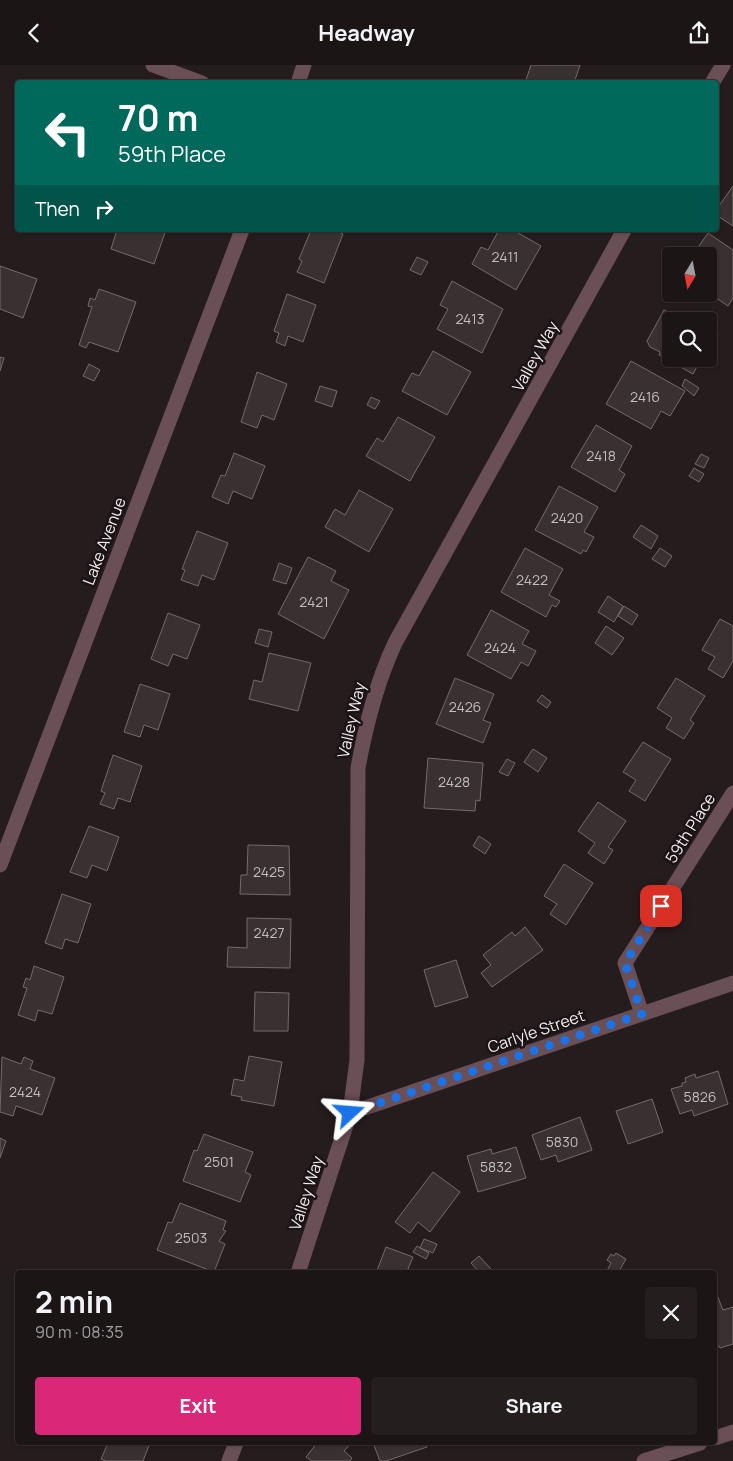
<!DOCTYPE html>
<html lang="en">
<head>
<meta charset="utf-8">
<style>
  body { margin:0; font-family:Manrope,sans-serif; background:#251e1f; color:#f1f3f6; height:100vh; display:flex; flex-direction:column; font-size:19px; white-space:nowrap }
  * { box-sizing:border-box; margin:0 }
  p { font-size:16px; color:#a09fa1 }
  .icon { flex:none; width:28px; height:28px; fill:none; stroke:currentColor; stroke-width:2; stroke-linecap:round; stroke-linejoin:round }
  .map { position:relative; flex:1; overflow:hidden }
  .drawer { position:absolute; left:15px; top:1205px; width:702px; height:175px; display:flex; flex-direction:column; background:#1c1516; border-radius:5px; box-shadow:0 1px 4px #0004,0 0 0 1px #3a3435 }
  .drawer>* { flex:none }
  .hud { position:absolute; left:15px; top:15px; width:704px; height:152px; border-radius:5px; box-shadow:0 1px 4px #0004,0 0 0 1px #3a3435; background:#00695c; color:#fff; overflow:hidden }
  .needle { width:32px; rotate:190deg }
  .controls { position:absolute; left:662px; top:182px; display:grid; gap:10px }
  .controls a { display:grid; place-items:center; width:55px; height:55px; border-radius:5px; background:#1c1516; box-shadow:0 1px 4px #0004,0 0 0 1px #3a3435; font-size:25px }
  .pin { position:absolute; display:grid; place-items:center; width:42px; height:42px; color:#fff; margin:-21px; border-radius:10px; box-shadow:0 2px 8px #0006 }
  .me { position:absolute; width:55px; margin:-28px; rotate:71deg; stroke-linejoin:round; filter:drop-shadow(0 0 4px #0008) }
  .turn { display:flex; align-items:center; gap:18px; height:105px; padding:0 20px; font-size:22px }
  .turn .icon { width:65px; height:65px; stroke-width:2.5 }
  .turn b { display:block; font-size:35px; line-height:42px }
  .then { display:flex; align-items:center; height:48px; padding:0 20px; background:#0003; gap:10px; font-size:19px }
  .round { display:grid; place-items:center; flex:none; width:52px; height:52px; border-radius:5px; background:#251e1f }
  .head { display:flex; align-items:center; justify-content:space-between; height:85px; padding:0 20px }
  h1 { font-size:30px; font-weight:700; line-height:38px }
  .cta { display:flex; gap:10px; margin-top:auto; padding:10px 20px }
  .cta a { flex:1; height:58px; border-radius:5px; background:#db2777; color:#fff; font-size:20px; font-weight:700; line-height:58px; text-align:center }
  .cta a+a { background:#251e1f; color:#f1f3f6 }
  header { display:flex; justify-content:space-between; align-items:center; height:65px; padding:0 20px; background:#1c1516; font-size:22px; font-weight:700 }
  .map>svg:first-child { display:block }
  .building { fill:#393032; stroke:#756a6d }
  .lines { fill:none; stroke-linecap:round; stroke-linejoin:round }
  .minor { stroke:#6b4f56; stroke-width:15 }
  .route { stroke:#1a73e8; stroke-width:9; stroke-dasharray:0 16.2 }
  .labels { text-anchor:middle; stroke-width:5; stroke-linejoin:round; paint-order:stroke }
  .number-label { font-size:14px; fill:#c4bdbe }
  .street-label { font-size:16px; fill:#f2eced; stroke:#1b1315 }
</style>
</head>
<body>
<header><svg class="icon" aria-label="back" viewBox="0 0 24 24"><path d="M15 5l-7 7 7 7"/></svg>Headway<svg class="icon" aria-label="share" viewBox="0 0 24 24"><path d="M12 15V3M7 8l5-5 5 5M5 13v7h14v-7"/></svg></header>
<div class="map">
<svg width="733" height="1396" viewBox="0 0 733 1396">
  <rect width="100%" height="100%" fill="#251c1e"/>
  <!-- building -->
  <path class="building" d="M531,0H580L574,18H525Z
    M733,121V161L716,150V145Z
    M117,165H166L154,199L111,184Z
    M311,165H333L343,169L324,218L297,207L302,196L299,194Z
    M499,165H513L541,181L516,225L472,199L481,182L488,185Z
    M708,168L733,185V233L728,241L709,228V191H692Z
    M417,192L428,197L421,210L410,205Z
    M0,201L37,214L23,253L0,244Z
    M452,216L503,244L482,288L437,264L448,244L440,240Z
    M99,224L136,237L118,287L89,277L86,283L79,280L92,242L88,241L90,233L95,235Z
    M287,229L316,240L303,277L288,271L285,281L276,277L279,268L274,266Z
    M664,245L678,253L680,249L693,256H671V294H705L702,300L699,298L693,309L659,290L660,287L650,282L647,276Z
    M709,265L718,270L709,288Z
    M433,286L471,307L447,350L402,326L412,308L419,311Z
    M0,292L4,293L0,306Z
    M631,296L685,326L670,351L661,346L651,364L606,339Z
    M89,299L100,305L94,316L83,311Z
    M257,307L287,319L274,355L262,350L257,363L241,357Z
    M685,314L699,323L694,331L682,321Z
    M320,321L337,326L332,342L315,336Z
    M371,332L380,336L375,344L367,340Z
    M398,352L435,372L410,416L366,391L377,373L383,377Z
    M596,360L632,381L619,405L625,409L615,427L571,402Z
    M234,388L265,401L252,434L233,426L228,439L212,432L221,410L225,411Z
    M701,389L709,393L704,403L695,399Z
    M694,403L704,409L699,417L689,411Z
    M559,421L598,442L584,467L594,472L586,487L583,485L581,489L535,465Z
    M359,425L393,444L369,487L325,462L335,444L345,450Z
    M641,460L658,471L651,484L633,472Z
    M197,466L228,478L214,515L202,510L198,521L181,515L185,505L182,504Z
    M525,483L563,504L549,530L560,536L556,542L552,540L546,552L501,527Z
    M660,483L672,491L665,502L652,494Z
    M308,492L336,506L331,516L349,525L324,574L278,549Z
    M279,498L292,503L286,519L273,515Z
    M608,531L623,541L614,557L598,547Z
    M624,541L638,550L632,560L618,551Z
    M491,545L529,566L522,579L536,586L528,601L521,597L511,614L467,590Z
    M168,548L200,560L187,594L173,589L168,601L151,594Z
    M720,554L733,561V596L723,613L708,604L715,592L702,585Z
    M606,561L624,573L612,590L595,578Z
    M259,564L272,567L268,582L255,578Z
    M269,588L311,598L298,646L249,634L254,615L262,617Z
    M455,613L494,629L483,655L491,658L483,678L436,659Z
    M676,613L705,631L690,655L694,658L684,674L666,663L672,653L657,643Z
    M140,619L170,629L158,665L144,660L140,672L124,667Z
    M542,630L551,637L547,643L537,636Z
    M643,677L671,694L645,736L629,726L636,715L623,707Z
    M533,684L547,693L538,707L524,697Z
    M113,690L142,701L130,737L118,733L114,744L100,739L105,728L101,726Z
    M428,693L483,698L480,736L476,735L475,746L424,743Z
    M507,694L515,698L508,711L499,707Z
    M598,737L626,756L608,782L613,785L604,799L588,788L595,778L578,766Z
    M89,761L119,772L107,806L92,800L87,813L70,807Z
    M479,771L491,779L485,789L473,781Z
    M248,780L289,781L290,830L240,829L241,810H247Z
    M564,799L593,818L566,860L550,849L557,839L544,831Z
    M62,829L91,839L78,878L65,874L62,884L45,878Z
    M247,853L291,854L290,903L227,902L228,882L247,883Z
    M525,862L543,885L492,922L481,908L491,900L483,890L512,867L515,871Z
    M456,895L468,932L435,942L424,905Z
    M34,901L64,912L52,949L38,945L35,956L18,950L27,923L23,922L26,913L30,915Z
    M255,927L289,928L288,966H254Z
    M249,991L282,997L274,1041L241,1035L242,1032L231,1030L234,1014L244,1016Z
    M2,992L21,999L24,992L33,996L30,1004L55,1013L42,1050L16,1041L13,1051L0,1047Z
    M718,1006L728,1039L694,1051L692,1045L680,1049L671,1024L682,1021V1018L686,1017L685,1013L695,1009L696,1013Z
    M652,1034L663,1067L628,1079L616,1046Z
    M580,1052L592,1085L558,1097L556,1090L541,1095L532,1070Z
    M204,1069L253,1087L245,1107L251,1110L240,1137L183,1116L194,1085L197,1086Z
    M0,1073L6,1076L0,1093Z
    M516,1082L526,1113L478,1127L467,1091L491,1084L492,1089Z
    M433,1107L460,1127L430,1167L418,1157L410,1168L395,1157Z
    M180,1138L226,1156L223,1165L226,1166L219,1176L225,1179L214,1207L157,1185L168,1157L172,1158Z
    M424,1174L437,1179L433,1188L420,1183Z
    M417,1181L429,1188L426,1194L413,1187Z
    M386,1182L413,1192L408,1204L413,1206L412,1208H376Z
    M616,1188L626,1194L618,1208H610L607,1206L611,1198L607,1195L611,1189L614,1191Z
    M479,1191L491,1204L487,1208H480L471,1198Z
    M715,1230H717L723,1245L733,1242V1279L720,1283L719,1281L715,1282Z
    M108,1378H150L143,1396H106L101,1394Z
    M317,1378H351L344,1386L352,1393L350,1396H312L306,1392Z
    M373,1378H425L427,1382L386,1396H380Z"/>
  <g class="lines">
    <!-- minor -->
    <path class="minor" d="M153,0L202,18
      M298,18L304,0
      M712,18L723,0
      M0,800L242,165
      M642,949L625,898L733,728
      M350,1048L733,918
      M298,1208L350,1048L357,995L358,703C366,659 376,619 395,578L624,165
      M715,1373L733,1367
      M229,1396L236,1378
      M644,1396L700,1378"/>
  </g>
  <g class="lines">
    <!-- route -->
    <path class="route" d="M350,1048L642,949L625,898L661,841"/>
  </g>
  <g class="labels">
    <!-- number labels -->
    <g class="number-label">
      <text x="505" y="197">2411</text>
      <text x="470" y="259">2413</text>
      <text x="645" y="337">2416</text>
      <text x="601" y="396">2418</text>
      <text x="567" y="458">2420</text>
      <text x="532" y="520">2422</text>
      <text x="314" y="542">2421</text>
      <text x="500" y="588">2424</text>
      <text x="465" y="647">2426</text>
      <text x="454" y="722">2428</text>
      <text x="269" y="812">2425</text>
      <text x="269" y="873">2427</text>
      <text x="25" y="1032">2424</text>
      <text x="700" y="1037">5826</text>
      <text x="562" y="1082">5830</text>
      <text x="219" y="1102">2501</text>
      <text x="496" y="1107">5832</text>
      <text x="191" y="1178">2503</text>
    </g>
    <!-- street labels -->
    <g class="street-label">
      <text transform="translate(535 291) rotate(-61)" y="6">Valley Way</text>
      <text transform="translate(104 476) rotate(-69)" y="6">Lake Avenue</text>
      <text transform="translate(351 655) rotate(-77)" y="6">Valley Way</text>
      <text transform="translate(690 763) rotate(-58)" y="6">59th Place</text>
      <text transform="translate(536 966) rotate(-19)" y="6">Carlyle Street</text>
      <text transform="translate(306 1128) rotate(-72)" y="6">Valley Way</text>
    </g>
  </g>
</svg>
<div class="controls">
<a><svg class="needle" viewBox="-14 -14 28 28"><path d="M0-13l5 13h-10z" fill="#e53935"/><path d="M0 13l5-13h-10z" fill="#a09fa1"/></svg></a>
<a><svg class="icon" aria-label="search" viewBox="0 0 24 24"><circle cx="10" cy="10" r="6"/><path d="M15 15l6 6"/></svg></a>
</div>
<div class="pin" style="left:661px;top:841px;background:#d93025"><svg class="icon" aria-label="arrive" viewBox="0 0 24 24"><path d="M6 21V4h12l-3 4 3 4H6"/></svg></div>
<svg class="me" style="left:350px;top:1048px" viewBox="-20 -20 40 40"><path d="M0-17L14 15 0 8-14 15z" fill="#1a73e8" stroke="#fff" stroke-width="4"/></svg>
<div class="hud">
<div class="turn"><svg class="icon" aria-label="left" viewBox="0 0 24 24"><path d="M17 20v-9H6M10 6l-5 5 5 5"/></svg><div><b>70 m</b>59th Place</div></div>
<div class="then">Then<svg class="icon" aria-label="right" viewBox="0 0 24 24"><path d="M7 20v-9h11M14 6l5 5-5 5"/></svg></div>
</div>
<section class="drawer">
<div class="head"><div><h1>2 min</h1><p>90 m · 08:35</p></div><a class="round"><svg class="icon" aria-label="close" viewBox="0 0 24 24"><path d="M6 6l12 12M18 6L6 18"/></svg></a></div>
<div class="cta"><a>Exit</a><a>Share</a></div>
</section>
</div>
</body>
</html>
